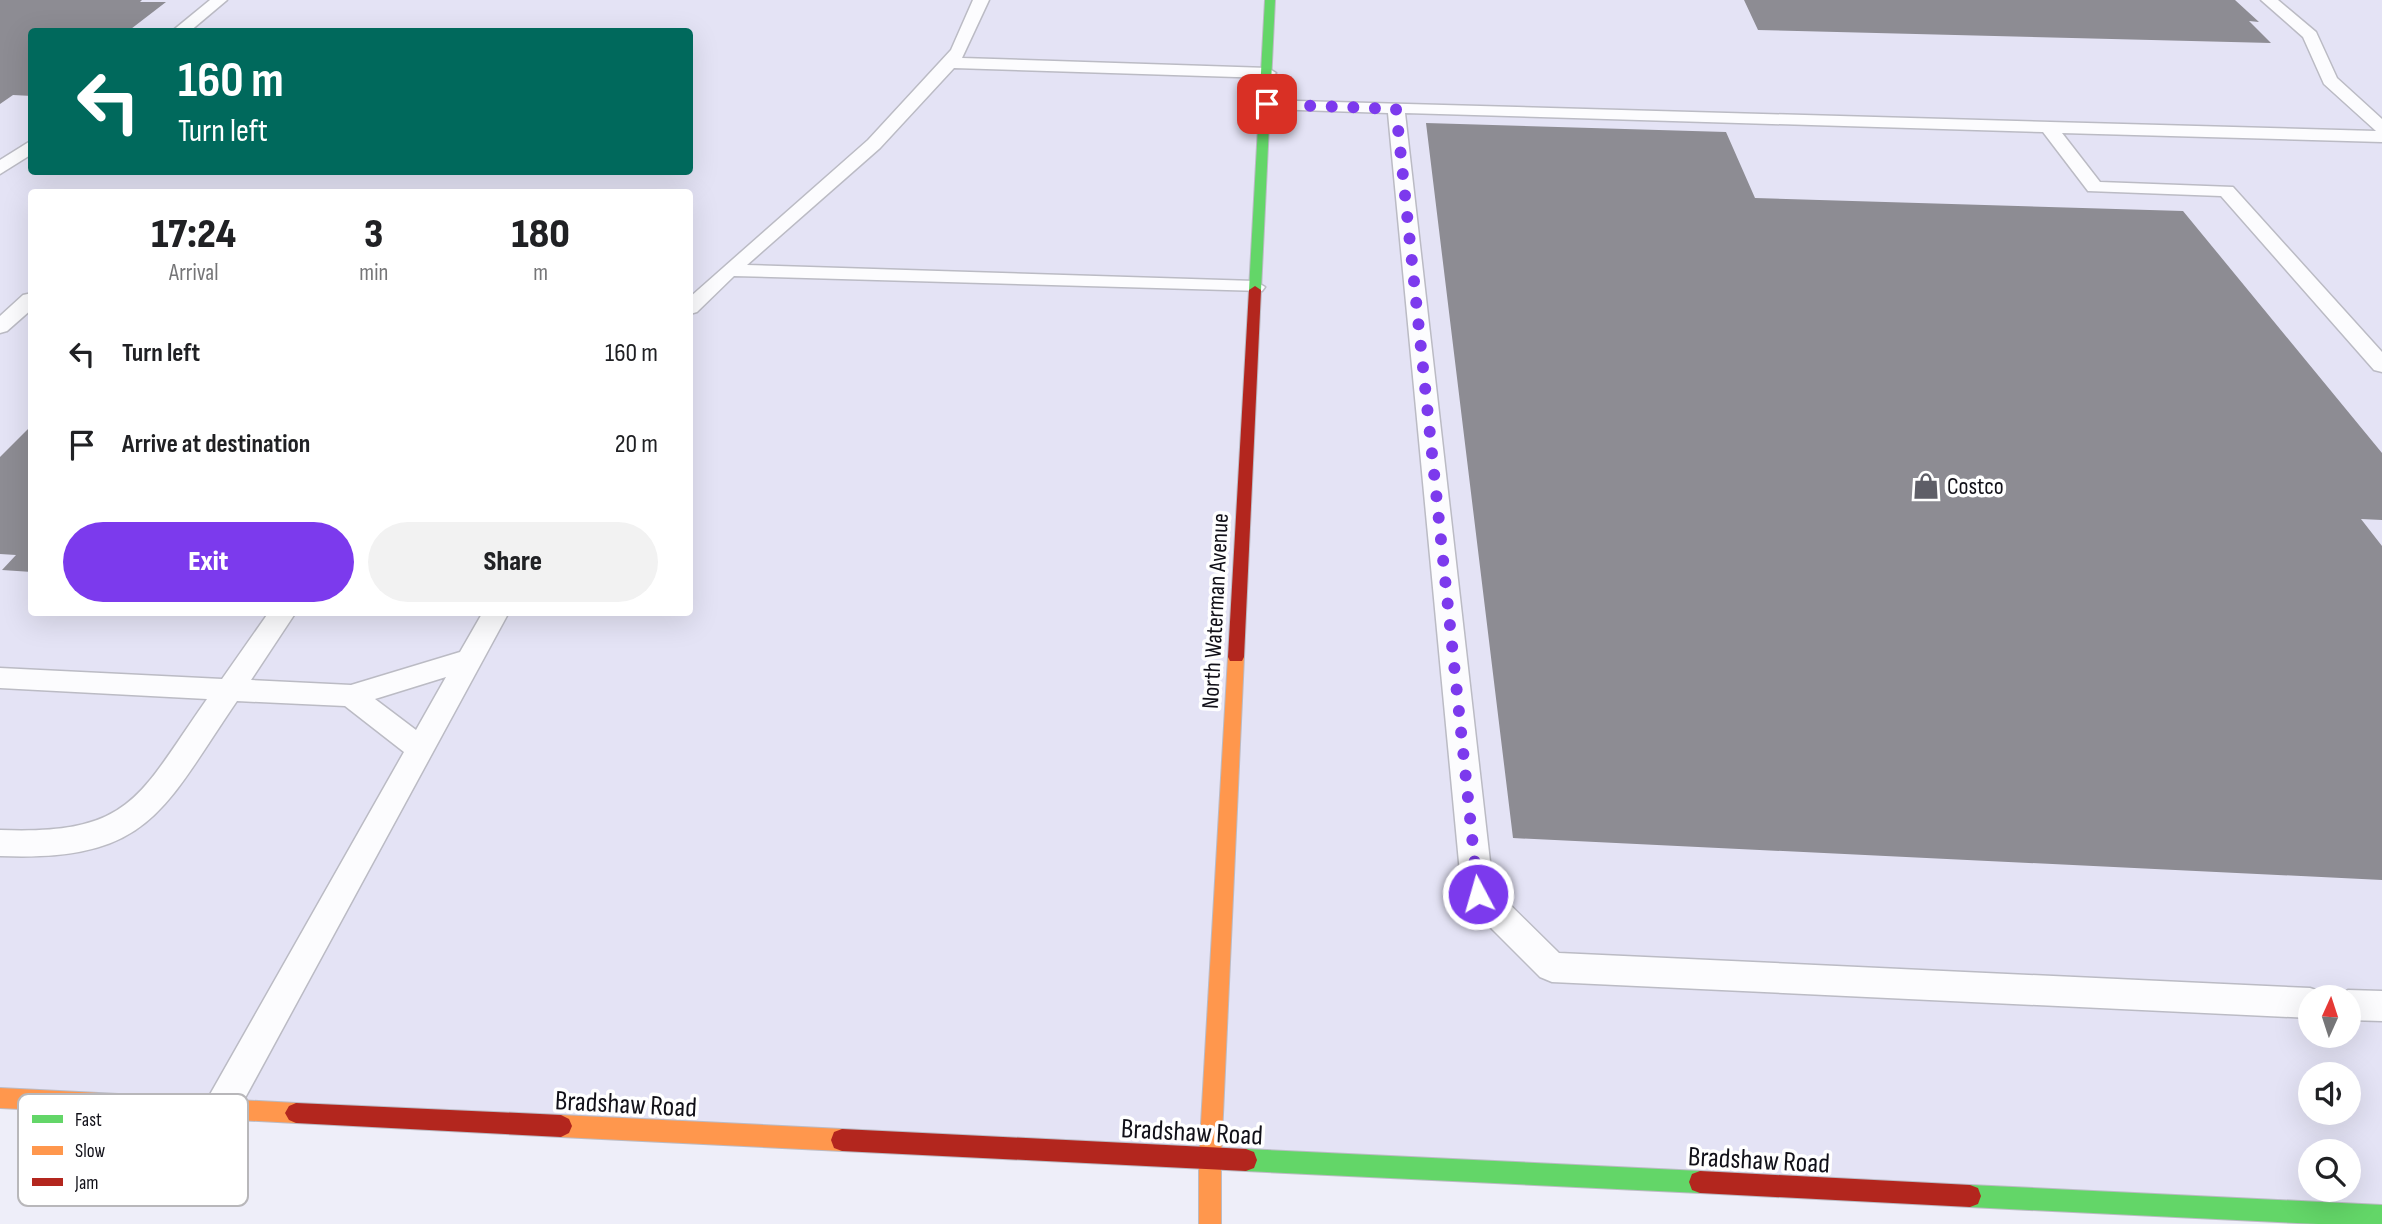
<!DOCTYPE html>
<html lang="en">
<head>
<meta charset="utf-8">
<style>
  body { margin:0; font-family:"Sofia Sans Condensed",sans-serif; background:#f2f2f2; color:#202124; height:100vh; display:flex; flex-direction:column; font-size:26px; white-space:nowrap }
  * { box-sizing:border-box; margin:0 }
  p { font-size:23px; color:#757577 }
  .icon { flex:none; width:38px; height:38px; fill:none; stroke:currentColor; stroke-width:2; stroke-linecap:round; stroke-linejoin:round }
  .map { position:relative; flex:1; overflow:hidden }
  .drawer { position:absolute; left:28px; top:189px; width:665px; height:427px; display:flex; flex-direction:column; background:#fff; border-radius:7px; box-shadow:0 7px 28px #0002 }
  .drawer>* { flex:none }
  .banner { position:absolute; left:28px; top:28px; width:665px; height:147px; border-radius:7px; box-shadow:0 7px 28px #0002; background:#00695c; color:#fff; overflow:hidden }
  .needle { width:46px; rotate:3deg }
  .fabs { position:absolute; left:2298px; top:985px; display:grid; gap:14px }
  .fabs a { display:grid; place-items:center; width:63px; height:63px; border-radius:50%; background:#fff; box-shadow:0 7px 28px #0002; font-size:35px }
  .pin { position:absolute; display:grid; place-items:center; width:60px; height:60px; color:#fff; margin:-30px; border-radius:14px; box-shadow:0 4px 10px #0006 }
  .me { position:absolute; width:77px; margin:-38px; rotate:354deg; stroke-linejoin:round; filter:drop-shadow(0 0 5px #0008) }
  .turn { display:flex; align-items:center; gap:24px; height:147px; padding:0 35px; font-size:32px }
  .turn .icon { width:91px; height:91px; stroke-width:2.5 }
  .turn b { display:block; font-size:49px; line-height:60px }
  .eta { display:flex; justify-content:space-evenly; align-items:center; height:119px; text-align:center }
  .eta b { font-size:42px; font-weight:800; line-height:49px }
  .button { display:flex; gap:14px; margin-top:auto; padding:14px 35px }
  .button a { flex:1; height:80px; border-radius:42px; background:#7c3aed; color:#fff; font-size:28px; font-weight:800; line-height:80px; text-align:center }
  .button a+a { background:#f2f2f2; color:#202124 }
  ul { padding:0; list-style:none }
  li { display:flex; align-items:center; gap:21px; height:91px; padding:0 35px }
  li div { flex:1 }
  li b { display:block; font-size:26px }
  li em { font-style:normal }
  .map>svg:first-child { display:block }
  .built { fill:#e4e3f5; fill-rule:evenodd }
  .building { fill:#8d8c93 }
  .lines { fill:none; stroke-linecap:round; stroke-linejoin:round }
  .lane-casing { stroke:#bbbbc4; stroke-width:3 }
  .fast-casing { stroke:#bbbbc4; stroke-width:2 }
  .slow-casing { stroke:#bbbbc4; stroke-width:2 }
  .jam-casing { stroke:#bbbbc4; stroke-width:2 }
  .lane { fill:#fcfcfe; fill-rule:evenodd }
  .fast { fill:#63d668; fill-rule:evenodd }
  .slow { fill:#ff974d; fill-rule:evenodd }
  .jam { fill:#b3261e; fill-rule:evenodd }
  .route { stroke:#7c3aed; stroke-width:12; stroke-dasharray:0 21.6 }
  .labels { text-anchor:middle; stroke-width:7; stroke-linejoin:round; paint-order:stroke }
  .poi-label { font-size:24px; fill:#111018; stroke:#fff; text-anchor:start }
  .street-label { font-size:24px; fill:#111018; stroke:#fff }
  .near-street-label { font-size:28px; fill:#111018; stroke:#fff }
  .key { fill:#fff; stroke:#b8b7ba; stroke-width:2 }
  .key-label { font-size:19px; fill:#111018 }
</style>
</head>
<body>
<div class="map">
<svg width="2382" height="1224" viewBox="0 0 2382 1224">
  <rect width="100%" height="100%" fill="#eeeef9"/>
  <!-- built -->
  <path class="built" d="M0,0H2382V1215L0,1097ZM32,32H690V172H32ZM32,192H690V612H32ZM2310,998H2348V1036H2310ZM2310,1074H2348V1113H2310ZM2310,1152H2348V1190H2310Z"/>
  <!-- building -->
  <path class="building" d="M0,0H142L140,2H166L127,32H32V96L13,95L0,104Z
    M1744,0H2235L2259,22L2249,21L2271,43L1758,30Z
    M1426,123L1726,132L1755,198L2183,211L2382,453V520L2361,519L2382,546V880L1513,838Z
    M32,425V572L2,570L16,555L0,554V457Z"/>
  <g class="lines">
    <defs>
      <path id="lane" d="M210,0H227L189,32H171Z
        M973,0H989L962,58L1268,68L1276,73L1268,78L954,68L880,148L747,265L1255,281L1265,287L1262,291L734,276L697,312L690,314V297L868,140L951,50Z
        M2261,0H2278L2316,32L2337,78L2382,119V142L2062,133L2100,182L2233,187L2382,352V372L2374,370L2221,196L2088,191L2043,132L1405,113L1493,888L1559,953L2310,988L2322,992L2324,998H2310V1018L1552,982L1540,977L1467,904L1462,894L1388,113L1267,109L1258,104L1261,100L2376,131L2324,84L2303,37Z
        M32,140V154L0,174V160Z
        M32,293V309L7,331L0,333V316L23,295Z
        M269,612H296L251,680L351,685L460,652L483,612H509L232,1122L220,1127L208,1122L202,1110L208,1098L404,752L345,706L237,701C162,811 149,862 0,856V830C132,835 138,797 207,699L0,688V668L222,679ZM446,677L416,730L375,699Z
        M2348,990L2382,991V1021L2348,1020V998H2335Z"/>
      <path id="fast" d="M1265,0H1275L1261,290L1255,294L1249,290Z
        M1246,1149L1700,1171L1708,1174L1711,1182L1708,1190L1700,1193L1246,1171L1238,1168L1235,1160L1238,1152Z
        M1970,1185L2382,1205V1224H2318L1970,1207L1962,1204L1959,1196L1962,1188Z"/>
      <path id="slow" d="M1236,651L1242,653L1244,657L1221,1158V1224H1199V1158L1228,657L1230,653Z
        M0,1088L296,1103L303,1106L307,1113L303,1120L296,1123L0,1108Z
        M561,1115L842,1129L850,1132L853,1140L850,1148L842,1151L561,1137L553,1133L550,1126L553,1119Z"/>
      <path id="jam" d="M1255,286L1261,290L1244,657L1242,661H1230L1228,657L1249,290Z
        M296,1103L561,1115L569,1119L572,1126L569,1133L561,1137L296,1123L289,1120L285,1113L289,1106Z
        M842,1129L1246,1149L1254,1152L1257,1160L1254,1168L1246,1171L842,1151L834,1148L831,1140L834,1132Z
        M1700,1171L1970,1185L1978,1188L1981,1196L1978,1204L1970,1207L1700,1193L1692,1190L1689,1182L1692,1174Z"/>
    </defs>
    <!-- lane casing -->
    <use href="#lane" class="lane-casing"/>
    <!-- fast casing -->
    <use href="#fast" class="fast-casing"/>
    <!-- slow casing -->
    <use href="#slow" class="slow-casing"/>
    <!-- jam casing -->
    <use href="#jam" class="jam-casing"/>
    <!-- lane -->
    <use href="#lane" class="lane"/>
    <!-- fast -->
    <use href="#fast" class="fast"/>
    <!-- slow -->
    <use href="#slow" class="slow"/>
    <!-- jam -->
    <use href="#jam" class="jam"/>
  </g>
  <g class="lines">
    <!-- route -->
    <path class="route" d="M1267,104L1396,109L1478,894"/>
  </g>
  <!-- icons -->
  <defs>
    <symbol id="shop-bare" viewBox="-9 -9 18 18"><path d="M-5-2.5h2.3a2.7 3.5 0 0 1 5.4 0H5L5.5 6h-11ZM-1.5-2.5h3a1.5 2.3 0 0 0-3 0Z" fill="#5e5e67" stroke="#fff" stroke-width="2.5" paint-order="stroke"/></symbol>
  </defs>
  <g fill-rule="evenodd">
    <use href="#shop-bare" x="1907" y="467" width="38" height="38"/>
  </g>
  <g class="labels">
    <!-- poi labels -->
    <g class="poi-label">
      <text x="1947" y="494">Costco</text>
    </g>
    <!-- street labels -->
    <g class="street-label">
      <text transform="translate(1215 611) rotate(-87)" y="8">North Waterman Avenue</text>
    </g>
    <!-- near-street labels -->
    <g class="near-street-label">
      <text transform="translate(626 1103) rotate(3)" y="10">Bradshaw Road</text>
      <text transform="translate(1192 1131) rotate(3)" y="10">Bradshaw Road</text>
      <text transform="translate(1759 1159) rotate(3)" y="10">Bradshaw Road</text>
    </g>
  </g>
  <!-- legend -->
  <rect x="18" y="1094" width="230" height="112" rx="10" class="key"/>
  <rect x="32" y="1115" width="31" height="8" fill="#63d668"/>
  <rect x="32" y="1146" width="31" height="9" fill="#ff974d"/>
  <rect x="32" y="1178" width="31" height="8" fill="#b3261e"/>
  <g class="key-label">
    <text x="75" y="1126">Fast</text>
    <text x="75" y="1157">Slow</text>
    <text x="75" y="1189">Jam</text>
  </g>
</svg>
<div class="fabs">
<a><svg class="needle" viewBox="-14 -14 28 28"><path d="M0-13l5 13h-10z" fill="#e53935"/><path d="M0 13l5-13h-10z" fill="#757577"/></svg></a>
<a><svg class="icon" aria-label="sound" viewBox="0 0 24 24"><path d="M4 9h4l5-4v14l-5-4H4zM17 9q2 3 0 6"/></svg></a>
<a><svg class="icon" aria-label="search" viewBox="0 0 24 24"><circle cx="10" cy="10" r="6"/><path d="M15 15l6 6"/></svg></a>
</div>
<div class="pin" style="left:1267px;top:104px;background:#d93025"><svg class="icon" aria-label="arrive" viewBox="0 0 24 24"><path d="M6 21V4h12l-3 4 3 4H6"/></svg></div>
<svg class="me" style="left:1478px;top:894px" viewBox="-20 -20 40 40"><circle r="17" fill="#7c3aed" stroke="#fff" stroke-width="3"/><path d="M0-11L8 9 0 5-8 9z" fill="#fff"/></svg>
<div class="banner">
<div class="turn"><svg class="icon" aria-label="left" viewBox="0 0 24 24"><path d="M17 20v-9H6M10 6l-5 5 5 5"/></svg><div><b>160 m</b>Turn left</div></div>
</div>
<section class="drawer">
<div class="eta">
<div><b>17:24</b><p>Arrival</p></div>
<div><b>3</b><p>min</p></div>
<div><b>180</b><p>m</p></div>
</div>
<ul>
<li><svg class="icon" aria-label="left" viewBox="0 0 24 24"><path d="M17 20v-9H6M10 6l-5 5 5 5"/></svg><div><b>Turn left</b></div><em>160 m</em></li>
<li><svg class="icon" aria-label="arrive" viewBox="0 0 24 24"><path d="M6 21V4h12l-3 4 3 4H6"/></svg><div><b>Arrive at destination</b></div><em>20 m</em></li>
</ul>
<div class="button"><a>Exit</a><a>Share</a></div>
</section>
</div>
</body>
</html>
